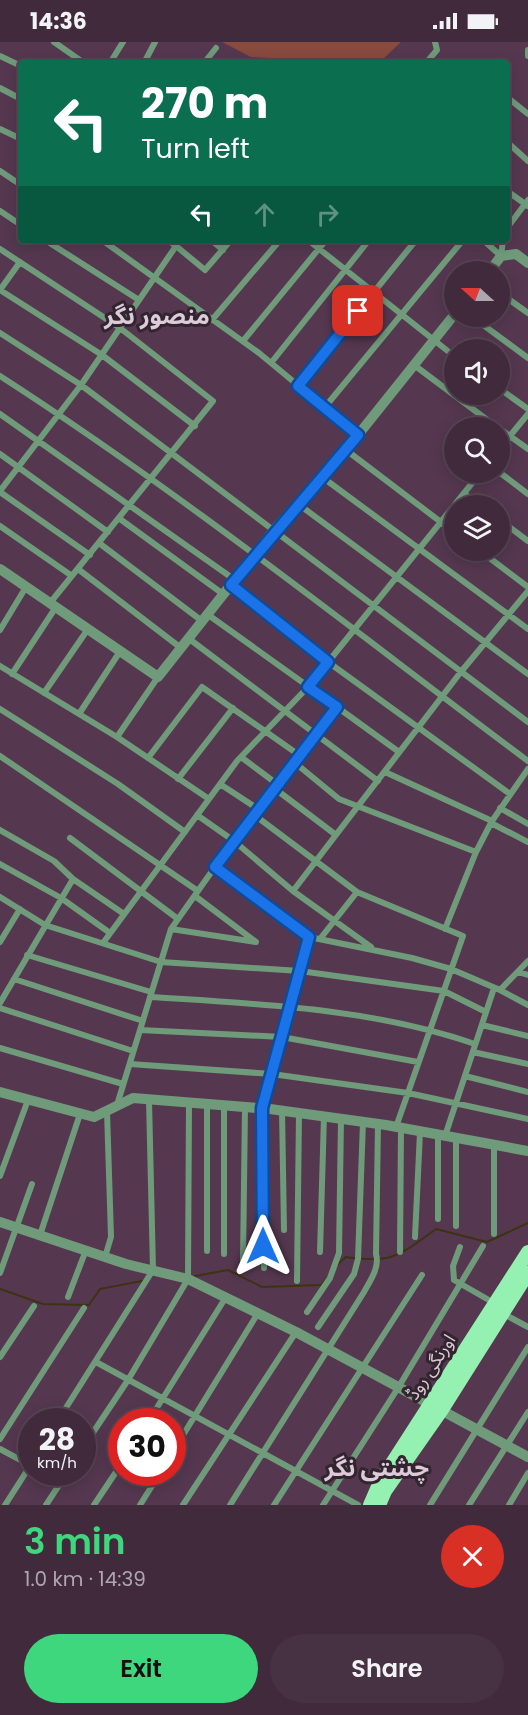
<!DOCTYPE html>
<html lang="en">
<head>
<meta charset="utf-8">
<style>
  body { margin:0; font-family:Poppins,"Noto Sans Arabic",sans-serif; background:#473243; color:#f1f3f6; height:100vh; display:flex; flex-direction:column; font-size:22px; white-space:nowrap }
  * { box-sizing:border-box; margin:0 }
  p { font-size:20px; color:#aea7af }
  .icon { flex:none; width:33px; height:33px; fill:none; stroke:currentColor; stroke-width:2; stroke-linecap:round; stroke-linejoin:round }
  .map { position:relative; height:1463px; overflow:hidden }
  .details { display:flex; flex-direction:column; background:#402a3c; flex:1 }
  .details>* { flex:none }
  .top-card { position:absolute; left:18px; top:18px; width:492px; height:183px; border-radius:6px; box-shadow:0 3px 15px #0003,0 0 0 2px #594656; background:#0b6e4f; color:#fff; overflow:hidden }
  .needle { width:39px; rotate:291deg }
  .tools { position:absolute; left:444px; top:219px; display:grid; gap:12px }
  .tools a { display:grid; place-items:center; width:66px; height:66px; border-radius:50%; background:#402a3c; box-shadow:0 3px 15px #0003,0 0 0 2px #594656; font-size:30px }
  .speed { position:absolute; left:18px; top:1366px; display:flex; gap:12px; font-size:30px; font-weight:700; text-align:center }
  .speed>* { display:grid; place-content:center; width:78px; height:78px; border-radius:50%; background:#402a3c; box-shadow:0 3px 15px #0003,0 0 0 2px #594656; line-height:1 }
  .speed small { font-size:15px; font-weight:400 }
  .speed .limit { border:9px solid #d22; background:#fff; color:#111 }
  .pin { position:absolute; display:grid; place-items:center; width:51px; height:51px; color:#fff; margin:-26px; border-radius:12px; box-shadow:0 3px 9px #0006 }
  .me { position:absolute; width:66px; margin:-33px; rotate:0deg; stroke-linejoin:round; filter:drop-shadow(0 0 4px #0008) }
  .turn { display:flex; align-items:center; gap:21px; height:126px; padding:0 24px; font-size:27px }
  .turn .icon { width:78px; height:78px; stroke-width:2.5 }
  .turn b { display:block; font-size:42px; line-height:51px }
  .lanes { display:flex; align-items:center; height:57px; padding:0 24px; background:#0003; justify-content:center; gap:30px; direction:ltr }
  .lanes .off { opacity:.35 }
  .round { display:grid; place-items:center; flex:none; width:63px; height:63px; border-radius:32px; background:#473243 }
  .headline { display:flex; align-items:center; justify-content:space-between; height:102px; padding:0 24px }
  h1 { font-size:36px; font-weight:600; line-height:45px; color:#3ed77d }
  .primary-button { display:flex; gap:12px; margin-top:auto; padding:12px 24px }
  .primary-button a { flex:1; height:69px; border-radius:36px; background:#3ed77d; color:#111; font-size:24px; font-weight:600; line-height:69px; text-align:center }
  .primary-button a+a { background:#473243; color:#f1f3f6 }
  .status { display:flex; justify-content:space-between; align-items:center; height:42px; padding:0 30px; background:#402a3c; direction:ltr }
  .status svg { height:16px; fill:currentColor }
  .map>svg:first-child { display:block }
  .green { fill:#884b3e }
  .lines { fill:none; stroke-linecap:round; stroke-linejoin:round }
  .stream { stroke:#3d3310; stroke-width:2 }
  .minor { stroke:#6f9b7b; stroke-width:6 }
  .tertiary { stroke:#6f9b7b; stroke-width:10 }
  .primary { stroke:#95f1b1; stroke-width:14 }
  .route-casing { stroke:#114b97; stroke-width:15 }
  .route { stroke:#1a73e8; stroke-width:10 }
  .labels { text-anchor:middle; stroke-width:6; stroke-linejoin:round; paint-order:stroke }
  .street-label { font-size:18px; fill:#ddcbd9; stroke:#322530 }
  .district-label { font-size:24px; font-weight:bold; fill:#ddcbd9; stroke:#322530 }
</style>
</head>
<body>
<div class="status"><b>14:36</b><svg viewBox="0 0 49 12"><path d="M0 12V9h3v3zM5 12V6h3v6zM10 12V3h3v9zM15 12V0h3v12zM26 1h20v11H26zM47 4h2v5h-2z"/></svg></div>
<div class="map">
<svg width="528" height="1463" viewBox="0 0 528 1463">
  <rect width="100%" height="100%" fill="#553850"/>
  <!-- green -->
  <path class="green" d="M222,0H401L379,21L251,15Z"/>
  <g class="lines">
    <!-- stream -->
    <path class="stream" d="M337,1223L346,1215C393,1222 400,1213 436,1187L487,1200L528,1181
      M195,1234L228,1228L262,1245L321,1243L328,1235
      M0,1247L43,1262L89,1263L100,1247L142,1239"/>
    <!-- minor -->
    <path class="minor" d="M54,0L84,21
      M528,8V14
      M0,14L21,24
      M110,21L123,0
      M144,21L155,0
      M204,21L216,6
      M426,21L437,8L435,0
      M0,46L21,57
      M507,55L528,72
      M0,87L21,97
      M507,100L528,119
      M0,129L21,143
      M507,149L528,164
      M0,169L21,183
      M507,186L528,158
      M45,198L139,258
      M102,198L259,311L358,393
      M211,198L223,208
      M308,198L454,314
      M483,198L501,214
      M176,204L205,228L231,198
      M0,207L120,286L213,359L50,561
      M501,214L503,198
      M20,220L0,248L102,313L195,384
      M500,251L528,271
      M471,274L528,316
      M212,278L280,198
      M0,291L81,343L528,680
      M243,299L326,198
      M271,321L369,198
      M414,323L498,386
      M0,334C183,452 354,589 528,719
      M298,344L416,198
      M500,347L528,367
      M325,365L463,198
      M0,372L235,538
      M500,387L528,407
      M500,406L528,372
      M346,408L454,490
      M0,412L108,490
      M499,430L528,452
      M322,435L528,587
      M0,449L81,343L176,204L168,198
      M0,450L90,513
      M464,451L480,464
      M298,462L528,632
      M120,477L223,552
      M500,478L528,499
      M0,484L72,534
      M99,501L202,579
      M479,508L528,545
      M78,527L181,606
      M231,543L328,620L510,752
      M0,588L26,545
      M188,596L378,739
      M0,624L117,695L209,757
      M12,632L56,565
      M44,651L88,587
      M337,665L399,710
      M0,667L118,742L185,790
      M79,672L119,611
      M117,695L158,635
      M0,714L198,849
      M241,715L277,742
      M148,716L202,645L299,713
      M294,720L339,757L476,810
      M385,730L492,779
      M178,737L233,666
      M220,742L258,767
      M274,746L336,793
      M500,766L528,782
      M253,772L357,850L463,894L396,1085
      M197,773L234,799L293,849L371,905
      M491,781L528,800
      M0,788L54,819L73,837L0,961
      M70,796L178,877
      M0,822L61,856L110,891
      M215,825L309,895L412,916L451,927L500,948L528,919
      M73,837L124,872
      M293,849L460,631L528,549
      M0,855L45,883L161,920L300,929L444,949L486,970
      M171,887L256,900L195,854
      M445,887L476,810L492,779L528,727
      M320,897L357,850
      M0,900L20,867
      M103,901L237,719L308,645L481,430
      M27,913L151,950
      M518,930L528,933
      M14,937L143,979
      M500,948L528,963
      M150,955C259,962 371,966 475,1002
      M0,966L133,1009
      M482,983L528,994
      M140,988L282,995L418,1020
      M0,1006L123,1042
      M473,1010L528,1022
      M130,1022L272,1032L408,1051L528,1077
      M465,1034L528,1050
      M207,1062V1209
      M117,1063L171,887L239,791L337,665L207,572
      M224,1063V1212
      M282,1068L284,1188
      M445,1094L494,946
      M456,1097V1184
      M494,1103V1192
      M0,1134L28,1058
      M438,1177V1093
      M40,1193L80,1072
      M415,1195L420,1090
      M460,1205L453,1224L454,1238L494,1261
      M320,1210L324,1074
      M400,1210L401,1086
      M105,1215L111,1195L107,1069
      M243,1220L245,1065
      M264,1226L262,1066L309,895
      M0,1231L32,1142
      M297,1239L299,1071
      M68,1255L86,1208
      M307,1270L330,1236L339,1211L341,1077
      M502,1271L528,1285
      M318,1285L354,1232L358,1217L363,1080
      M0,1315L34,1264
      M96,1320L358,1463
      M57,1380L153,1228L149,1058
      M148,1380L226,1255
      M0,1397L84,1266
      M0,1407L30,1423
      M82,1407L128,1338L188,1237L189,1061
      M172,1411L258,1271
      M5,1463L32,1421
      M46,1463L67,1431
      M94,1463L122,1421
      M140,1463L160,1431
      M183,1463L296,1290
      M230,1463L364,1250C370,1239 380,1225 376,1212L378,1082
      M274,1463L422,1233
      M323,1463L398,1346L483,1204
      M430,1463L528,1305
      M469,1463L528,1370
      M509,1463L528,1431"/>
    <!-- tertiary -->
    <path class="tertiary" d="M489,230L501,214L516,212L528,221
      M0,527L158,635L274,488L346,408L454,273
      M0,1050L94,1075L133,1056L270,1067L386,1083L528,1109
      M0,1180L126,1222L188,1237L296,1290L528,1415"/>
    <!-- primary -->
    <path class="primary" d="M370,1463L380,1440L528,1210
      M379,1463L385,1449L441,1369L528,1231"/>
  </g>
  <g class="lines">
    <defs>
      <path id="route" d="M263,1204L262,1066L309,895L215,825L337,665L308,645L328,620L231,543L358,393L298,344L358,269"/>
    </defs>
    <!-- route casing -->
    <use href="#route" class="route-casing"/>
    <!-- route -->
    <use href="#route" class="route"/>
  </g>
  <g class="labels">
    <!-- street labels -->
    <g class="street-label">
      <text transform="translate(431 1325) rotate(-57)" y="6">اورنگی روڈ</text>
    </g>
    <!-- district labels -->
    <g class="district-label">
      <text x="157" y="282">منصور نگر</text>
      <text x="377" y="1434">چشتی نگر</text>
    </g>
  </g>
</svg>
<div class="tools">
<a><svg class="needle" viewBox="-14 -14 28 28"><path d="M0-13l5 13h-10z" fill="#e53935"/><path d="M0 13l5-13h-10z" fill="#aea7af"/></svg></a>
<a><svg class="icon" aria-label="sound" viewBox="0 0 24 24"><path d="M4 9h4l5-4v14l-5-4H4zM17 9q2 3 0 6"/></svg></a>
<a><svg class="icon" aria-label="search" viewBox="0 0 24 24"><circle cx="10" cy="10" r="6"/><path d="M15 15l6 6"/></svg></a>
<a><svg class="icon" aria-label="layers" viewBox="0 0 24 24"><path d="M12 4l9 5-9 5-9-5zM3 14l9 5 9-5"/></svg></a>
</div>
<div class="speed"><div>28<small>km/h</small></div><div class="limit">30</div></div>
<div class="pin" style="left:358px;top:269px;background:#d93025"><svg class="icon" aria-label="arrive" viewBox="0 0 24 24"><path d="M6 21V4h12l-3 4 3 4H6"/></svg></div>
<svg class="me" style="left:263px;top:1204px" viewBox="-20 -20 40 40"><path d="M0-17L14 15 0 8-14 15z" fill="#1a73e8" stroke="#fff" stroke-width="4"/></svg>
<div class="top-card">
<div class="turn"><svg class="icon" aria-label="left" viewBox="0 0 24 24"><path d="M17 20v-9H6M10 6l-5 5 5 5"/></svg><div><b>270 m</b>Turn left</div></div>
<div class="lanes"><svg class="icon" aria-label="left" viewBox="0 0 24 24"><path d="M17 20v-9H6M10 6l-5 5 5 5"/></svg><svg class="icon off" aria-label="ahead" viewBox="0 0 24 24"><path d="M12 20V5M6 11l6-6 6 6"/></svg><svg class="icon off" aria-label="right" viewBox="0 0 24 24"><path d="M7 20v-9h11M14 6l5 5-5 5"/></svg></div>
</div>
</div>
<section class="details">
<div class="headline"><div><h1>3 min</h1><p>1.0 km · 14:39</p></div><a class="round" style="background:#d93025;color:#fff"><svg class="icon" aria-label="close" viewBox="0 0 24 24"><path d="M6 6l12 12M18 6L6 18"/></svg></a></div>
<div class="primary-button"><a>Exit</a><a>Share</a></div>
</section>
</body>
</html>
